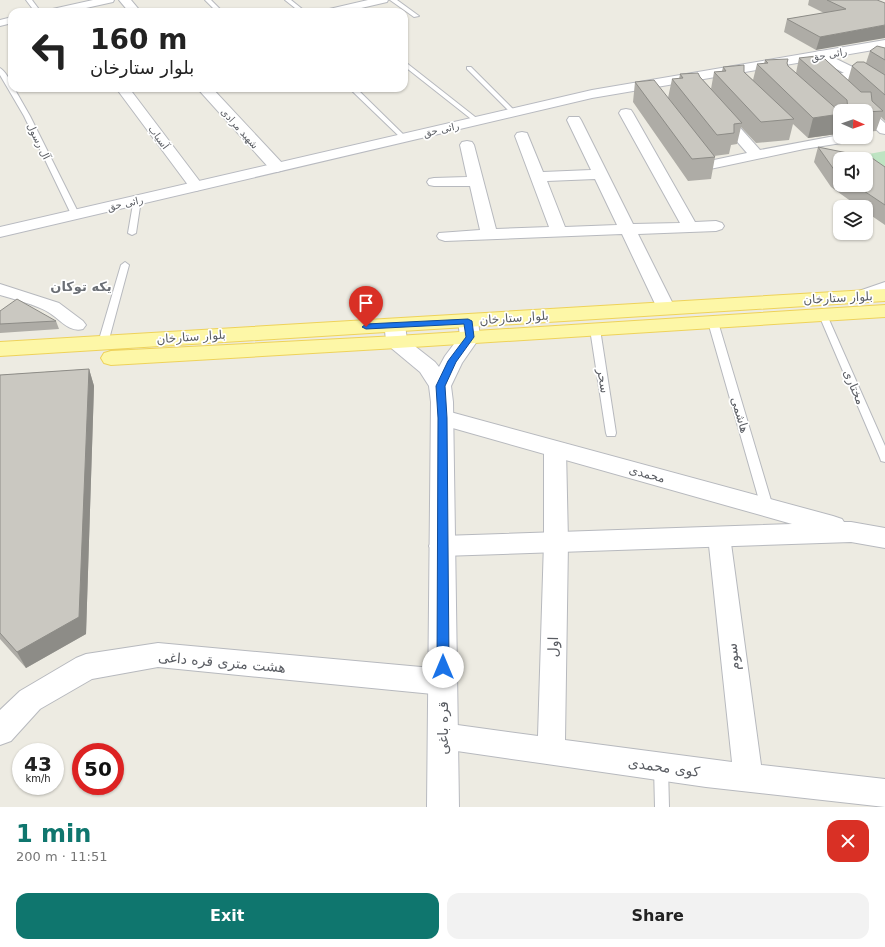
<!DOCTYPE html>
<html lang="en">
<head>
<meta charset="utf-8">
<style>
  body { margin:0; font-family:"DejaVu Sans","Noto Naskh Arabic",sans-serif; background:#f2f2f2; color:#222; height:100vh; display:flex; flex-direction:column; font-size:15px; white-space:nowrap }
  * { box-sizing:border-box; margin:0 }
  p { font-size:13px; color:#767676 }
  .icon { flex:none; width:22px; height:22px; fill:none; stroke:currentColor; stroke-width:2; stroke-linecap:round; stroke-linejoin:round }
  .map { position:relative; height:807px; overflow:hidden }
  .sheet { display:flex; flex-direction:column; background:#fff; flex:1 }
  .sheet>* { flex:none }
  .top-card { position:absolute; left:8px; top:8px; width:400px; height:84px; border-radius:12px; box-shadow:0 1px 3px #0004; background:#fff; color:#222; overflow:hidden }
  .needle { width:26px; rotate:92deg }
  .buttons { position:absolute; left:833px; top:104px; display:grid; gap:8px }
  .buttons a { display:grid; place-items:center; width:40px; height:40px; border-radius:8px; background:#fff; box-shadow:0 1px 3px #0004; font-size:20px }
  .speed { position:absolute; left:12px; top:743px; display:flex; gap:8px; font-size:20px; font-weight:700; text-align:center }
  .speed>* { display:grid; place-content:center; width:52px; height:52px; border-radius:50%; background:#fff; box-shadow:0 1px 3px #0004; line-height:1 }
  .speed small { font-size:10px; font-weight:400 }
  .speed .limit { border:6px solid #d22; background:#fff; color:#111 }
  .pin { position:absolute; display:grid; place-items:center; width:34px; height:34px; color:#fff; margin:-41px -17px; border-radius:50% 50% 50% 0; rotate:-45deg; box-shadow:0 0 4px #0007 }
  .pin .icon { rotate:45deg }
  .me { position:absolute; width:44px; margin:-22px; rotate:0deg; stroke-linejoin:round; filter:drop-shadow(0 0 3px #0008) }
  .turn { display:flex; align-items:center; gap:14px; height:84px; padding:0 16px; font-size:18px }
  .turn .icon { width:52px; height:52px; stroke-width:2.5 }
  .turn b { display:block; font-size:28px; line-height:34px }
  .round { display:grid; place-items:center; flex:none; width:42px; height:42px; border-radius:12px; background:#f2f2f2 }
  .overview { display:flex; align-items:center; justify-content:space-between; height:68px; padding:0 16px }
  h1 { font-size:24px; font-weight:700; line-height:30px; color:#0f766e }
  .action { display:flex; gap:8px; margin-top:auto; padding:8px 16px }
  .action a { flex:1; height:46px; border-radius:12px; background:#0f766e; color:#fff; font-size:16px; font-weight:700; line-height:46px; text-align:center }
  .action a+a { background:#f2f2f2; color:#222 }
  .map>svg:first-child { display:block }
  .green { fill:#bee4c2 }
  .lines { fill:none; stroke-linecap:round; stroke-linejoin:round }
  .service-casing { stroke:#b7b9be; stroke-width:2 }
  .minor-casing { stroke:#b7b9be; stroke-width:2 }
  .tertiary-casing { stroke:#b7b9be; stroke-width:2 }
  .secondary-casing { stroke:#b8bac0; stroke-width:2 }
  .primary-casing { stroke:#eed25a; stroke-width:2 }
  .service { fill:#fff; fill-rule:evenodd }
  .minor { fill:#fff; fill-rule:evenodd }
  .tertiary { fill:#fff; fill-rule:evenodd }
  .secondary { fill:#fff; fill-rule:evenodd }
  .primary { fill:#fdf7a7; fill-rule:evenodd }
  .wall { fill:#aeaca6; fill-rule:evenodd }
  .shaded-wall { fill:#8d8c87 }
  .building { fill:#cac8c1; stroke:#8d8c87 }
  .route { fill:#1a73e8; stroke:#114b97 }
  .labels { text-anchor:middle; stroke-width:3.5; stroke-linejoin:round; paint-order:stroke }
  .far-street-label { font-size:10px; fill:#5a5d63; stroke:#fff }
  .street-label { font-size:12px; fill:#5a5d63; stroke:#fff }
  .neighbourhood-label { font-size:13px; font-weight:bold; fill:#6b6f75; stroke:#fff }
  .near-street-label { font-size:14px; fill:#5a5d63; stroke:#fff }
</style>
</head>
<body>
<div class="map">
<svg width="885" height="807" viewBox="0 0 885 807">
  <rect width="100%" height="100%" fill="#edebe2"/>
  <!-- green -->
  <path class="green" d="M885,151V173L866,159L858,156Z"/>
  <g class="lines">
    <defs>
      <path id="service" d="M26,0H32L41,12H35Z
        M205,0H211L223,12H217Z
        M285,0H291L306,12H300Z
        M390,0H397L419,16L414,17Z
        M404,61L479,120V122H475L404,66Z
        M467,67H471L515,111V113H511L467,69Z
        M0,68C5,71 12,82 12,88H14L30,116L79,214L78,216H75L71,214L24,116L0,75Z
        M349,88H356L406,137V139H402Z
        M134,198H140L141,200L136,233L132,235L128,233Z
        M125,262L129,265L108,343L106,345H100L98,343L121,265Z
        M823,312L827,315L885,446V462L881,461L880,458L819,315Z
        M713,319L718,322L773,507L771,510L767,511L763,510L761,507L708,322Z
        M595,326L600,329L616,433L615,436H607L606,433L590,329Z
        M661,760L666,762L668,767L669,807H655L654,767L656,762Z"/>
      <path id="minor" d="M93,0H114L113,2L68,12H46L48,10Z
        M368,0H388L387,2L344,12H323L325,10Z
        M12,17V23L0,26V20Z
        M820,51L865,73L885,85V95L880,94L858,80H837L885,123V134L880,133L866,120V111H856L822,80L820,77L822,74L844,73L816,58L814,55L816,52Z
        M116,88H129L201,183L204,186L201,189L196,191L191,189Z
        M626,109L631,110L633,113L695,222L716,221L722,223L724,226L722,229L716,231L638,234L675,308L672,312L666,313L660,312L657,308L622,234L445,241L439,239L437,236L439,233L480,230L470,186H434L429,185L427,182L429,179L434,178L467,177L460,145L462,142L467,141L472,142L474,145L496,229L549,227L515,136L517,133L522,132L527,133L543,172L591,170L567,120L569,117H579L581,120L633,224L680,223L619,113L621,110ZM595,179L617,225L565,227L547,181Z
        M722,112L727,113L760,150L840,135V137H861L859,140L854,141L804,149L710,169L705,168L689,147L691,144C703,141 707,152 714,160L747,153L715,116L717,113Z
        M885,282V293L862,301L856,300L853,296L856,292Z
        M0,284L59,303L83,321L86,325L83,329C69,333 60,319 48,312C37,305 13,299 0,295Z
        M555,441L562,444L566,449L568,542L565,740L732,762L708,536L711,530L719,527L727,530L730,536L761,765L885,779V807L706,787L443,749L433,745L429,736L433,727L443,723L538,736L544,542V449L548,444Z"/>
      <path id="tertiary" d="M119,0H131L141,12H129Z
        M197,88H212L283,164L285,167L283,170L277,172L271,170Z
        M443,410L833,516L842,519L844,522H851L885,528V548L851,542L442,556L433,553L429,546L433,539L442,536L792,524L435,423L432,418L435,413Z
        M158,643L443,669L453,673L457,682L453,691L443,695L158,667L92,679L40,709L11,741L0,745V710L20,691L76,658L86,654Z"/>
      <path id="secondary" d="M885,40V48L592,98L0,237V227L592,90Z
        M468,315L475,317L478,321L480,337L462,363L451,386L453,402L459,807H427L431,402L429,386L420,372L390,347C385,340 383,328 388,321L395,319L402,321L405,325L407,340L435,362L439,367L445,356L460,336L458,321L461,317Z"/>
      <path id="primary" d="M885,289V301L0,356V342Z
        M885,305V317L397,348L111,365L104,363L101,358L104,353L111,351L397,336Z"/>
    </defs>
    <!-- service casing -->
    <use href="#service" class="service-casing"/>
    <!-- minor casing -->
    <use href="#minor" class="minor-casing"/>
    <!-- tertiary casing -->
    <use href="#tertiary" class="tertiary-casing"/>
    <!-- secondary casing -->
    <use href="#secondary" class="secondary-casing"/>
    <!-- primary casing -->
    <use href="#primary" class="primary-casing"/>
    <!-- service -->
    <use href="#service" class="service"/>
    <!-- minor -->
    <use href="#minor" class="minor"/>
    <!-- tertiary -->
    <use href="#tertiary" class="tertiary"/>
    <!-- secondary -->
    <use href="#secondary" class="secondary"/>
    <!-- primary -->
    <use href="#primary" class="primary"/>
  </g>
  <!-- wall -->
  <path class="wall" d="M809,0H877L816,50L784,32L787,19L824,13L808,5Z
    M885,48V121L881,117L876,131L866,132V111H840V124L837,134L808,138L793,124L789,140L756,143L741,127L737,144L731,145L729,154L714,156L715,157L711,179L688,181L633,102L635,82L668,98L672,79H679L680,74L700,77L711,89L714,72L722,71L723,67L744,72L753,80L757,64H764L765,60L787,63L788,66L796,73L799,58H824L827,61L848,80L852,66L866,63L870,51Z
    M818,147L885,167V225L866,212V207H859L831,187L814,162ZM840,159L866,185H840Z
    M0,311L56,321L59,329L0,333Z
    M89,369L94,386L86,634L26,668L0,639V375Z"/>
  <!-- shaded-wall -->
  <path class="shaded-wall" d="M885,25V38L816,50L820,37Z
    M840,114V124L837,134L808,138L813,118Z
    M89,369L94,386L86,634L26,668L17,652Z"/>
  <!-- building -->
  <path class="building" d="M827,0H877L885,3V25L820,37L787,19L846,9Z
    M877,46L885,48V60L870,51Z
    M825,55L824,58L827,61L861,92H871L872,101L883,111L866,112V111H848L847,100L799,58Z
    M788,59L787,63L788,66L840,112V114L813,118L757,64L768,63L765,60Z
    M857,62H864L885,75V95L852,66Z
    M744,65V72L794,119L761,122L714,72L726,71L723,67Z
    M698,73L700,77L742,123L734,124V133L717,135L672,79L683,78L680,74Z
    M654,80L715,157L692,159L635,82Z
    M818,147L872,158L885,167V205L855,185H866V159H840V175L835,171Z
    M17,299L56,321L0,324V311Z
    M89,369L79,617L17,652L0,633V375Z"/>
  <!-- route -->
  <path class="route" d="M468,319L472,321L474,337L456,362L445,386L447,418L449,667L447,671L443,672L439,671L437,667L438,418L436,386L448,361L466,337L464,324L366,329L362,327L366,324Z"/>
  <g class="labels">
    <!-- far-street labels -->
    <g class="far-street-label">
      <text transform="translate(829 54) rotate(-10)" y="4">راثی حق</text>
      <text transform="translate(240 128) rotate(48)" y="4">شهید مرادی</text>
      <text transform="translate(441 129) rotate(-13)" y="4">راثی حق</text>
      <text transform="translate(159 137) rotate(53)" y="4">آسیاب</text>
      <text transform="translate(39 141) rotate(64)" y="4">آل رسول</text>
      <text transform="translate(125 203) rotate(-13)" y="4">راثی حق</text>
    </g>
    <!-- street labels -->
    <g class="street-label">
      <text transform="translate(838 298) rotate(-3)" y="4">بلوار ستارخان</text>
      <text transform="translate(514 318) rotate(-4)" y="4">بلوار ستارخان</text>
      <text transform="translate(191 337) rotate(-4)" y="4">بلوار ستارخان</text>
      <text transform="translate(603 381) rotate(81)" y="4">سحر</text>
      <text transform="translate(854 387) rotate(67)" y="4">مختاری</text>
      <text transform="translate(740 415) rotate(74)" y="4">هاشمی</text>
      <text transform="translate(647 474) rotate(15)" y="4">محمدی</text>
    </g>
    <!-- neighbourhood labels -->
    <g class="neighbourhood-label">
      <text x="81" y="291">یکه توکان</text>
    </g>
    <!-- near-street labels -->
    <g class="near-street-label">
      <text transform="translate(553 647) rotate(-89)" y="5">اول</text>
      <text transform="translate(733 657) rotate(-97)" y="5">سوم</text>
      <text transform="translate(222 662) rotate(5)" y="5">هشت متری قره داغی</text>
      <text transform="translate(443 728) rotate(-90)" y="5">قره باغی</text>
      <text transform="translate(664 767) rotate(8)" y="5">کوی محمدی</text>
    </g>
  </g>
</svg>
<div class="buttons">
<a><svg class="needle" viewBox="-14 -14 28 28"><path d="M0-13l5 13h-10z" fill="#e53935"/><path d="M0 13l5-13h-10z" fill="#767676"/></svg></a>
<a><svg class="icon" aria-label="sound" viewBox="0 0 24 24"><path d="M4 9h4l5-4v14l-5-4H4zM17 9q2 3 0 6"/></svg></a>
<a><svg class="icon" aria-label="layers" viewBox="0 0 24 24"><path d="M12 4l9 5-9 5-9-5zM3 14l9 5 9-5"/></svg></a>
</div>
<div class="speed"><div>43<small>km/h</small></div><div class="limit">50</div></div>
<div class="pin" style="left:366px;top:327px;background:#d93025"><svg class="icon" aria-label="arrive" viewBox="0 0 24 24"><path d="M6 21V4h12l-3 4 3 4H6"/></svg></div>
<svg class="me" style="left:443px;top:667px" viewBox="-20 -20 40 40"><circle r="19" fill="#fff"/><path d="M0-13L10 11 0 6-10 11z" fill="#1a73e8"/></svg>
<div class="top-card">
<div class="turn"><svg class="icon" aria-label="left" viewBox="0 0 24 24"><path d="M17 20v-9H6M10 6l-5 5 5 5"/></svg><div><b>160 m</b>بلوار ستارخان</div></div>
</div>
</div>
<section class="sheet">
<div class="overview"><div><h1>1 min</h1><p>200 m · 11:51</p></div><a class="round" style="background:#d93025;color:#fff"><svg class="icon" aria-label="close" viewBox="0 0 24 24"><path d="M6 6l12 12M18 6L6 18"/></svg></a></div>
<div class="action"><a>Exit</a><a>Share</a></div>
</section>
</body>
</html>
